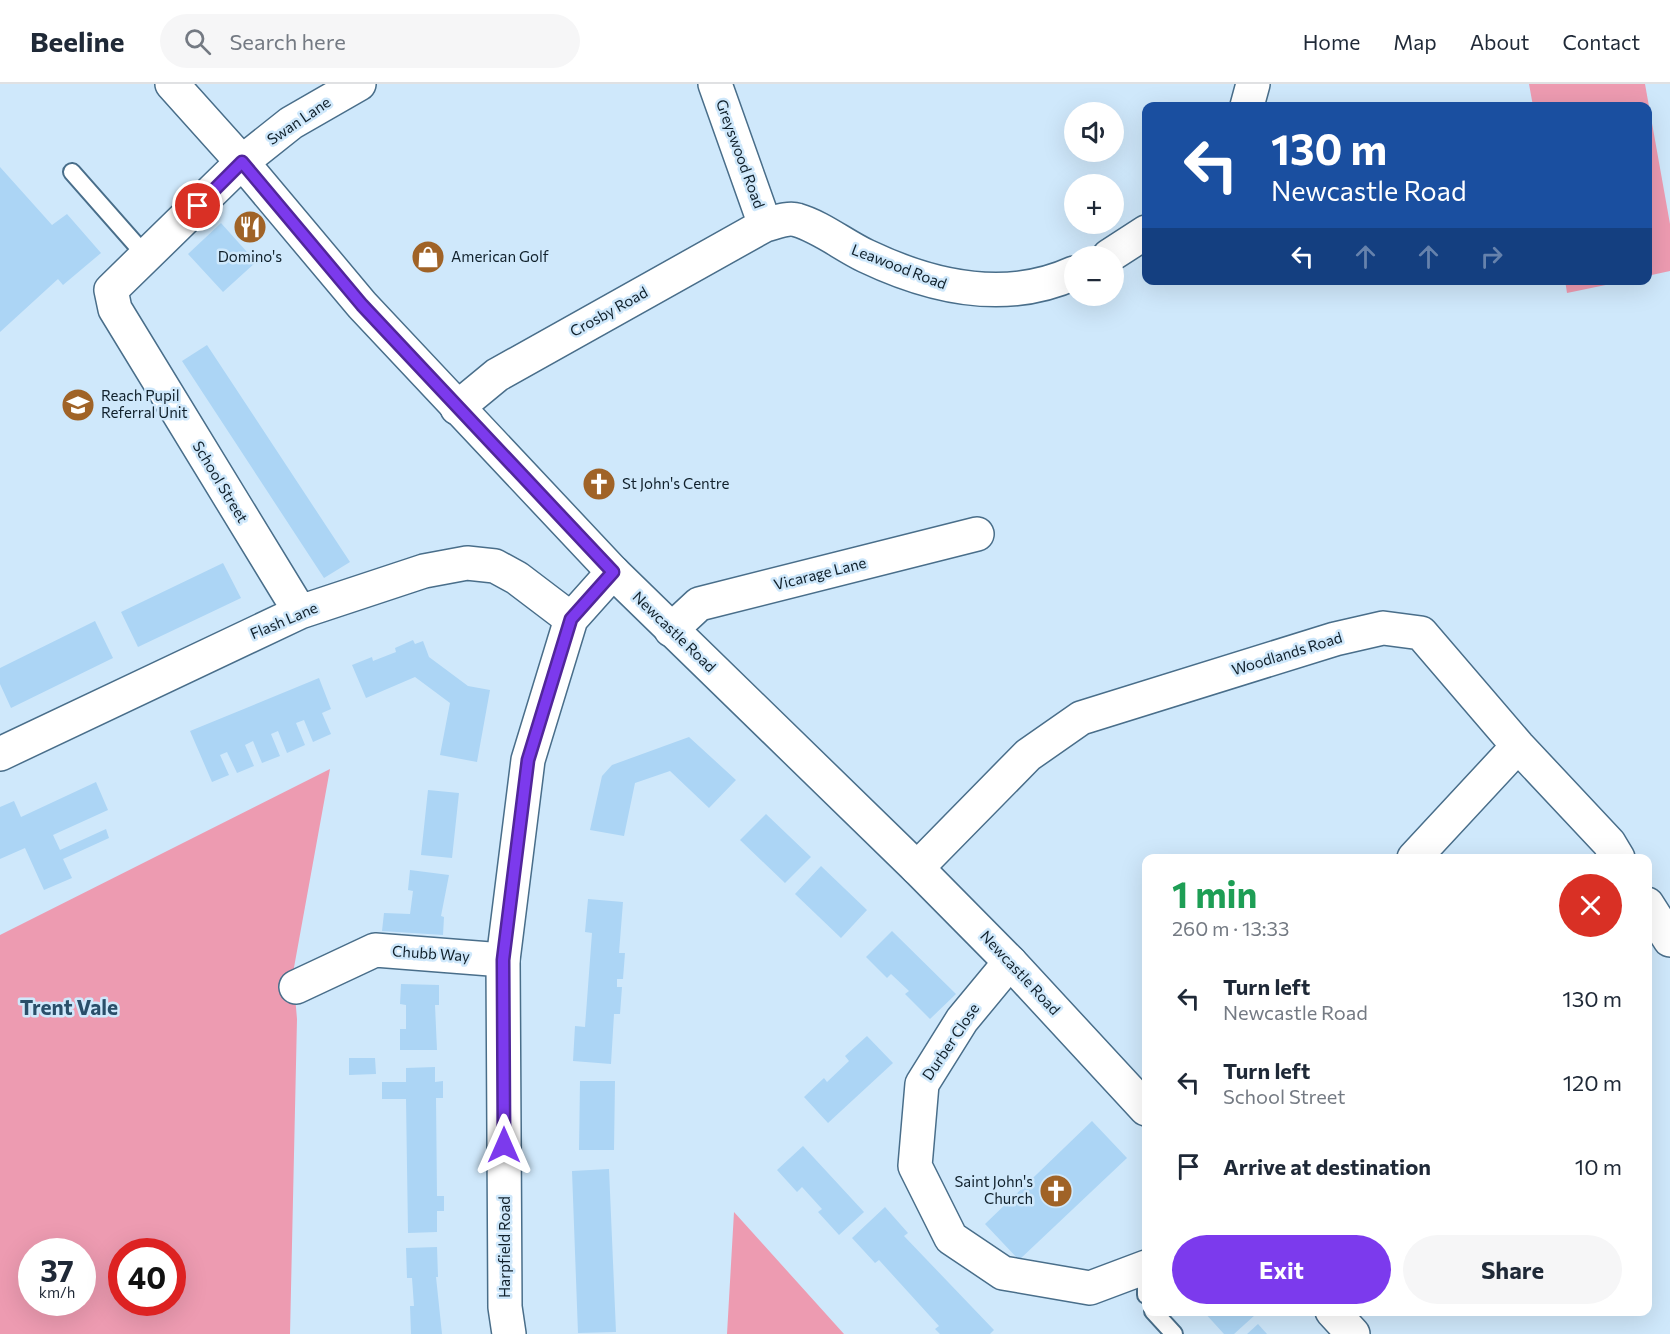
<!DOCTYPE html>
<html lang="en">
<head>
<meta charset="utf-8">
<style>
  body { margin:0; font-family:Commissioner,sans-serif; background:#f6f6f7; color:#1f2937; height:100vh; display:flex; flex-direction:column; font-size:22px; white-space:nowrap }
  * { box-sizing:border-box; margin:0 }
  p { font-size:20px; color:#747a83 }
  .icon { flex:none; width:33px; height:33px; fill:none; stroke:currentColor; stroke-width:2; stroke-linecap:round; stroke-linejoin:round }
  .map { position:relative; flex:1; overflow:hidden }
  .details { position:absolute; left:1142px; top:770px; width:510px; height:462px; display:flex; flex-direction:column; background:#fff; border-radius:12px; box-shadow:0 6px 24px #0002 }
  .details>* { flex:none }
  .hud { position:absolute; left:1142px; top:18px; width:510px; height:183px; border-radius:12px; box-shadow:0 6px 24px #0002; background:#1a4fa0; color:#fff; overflow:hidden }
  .buttons { position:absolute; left:1064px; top:18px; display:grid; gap:12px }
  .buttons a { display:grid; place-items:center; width:60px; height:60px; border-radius:50%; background:#fff; box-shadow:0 6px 24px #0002; font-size:30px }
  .speed { position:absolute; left:18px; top:1154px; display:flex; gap:12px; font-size:30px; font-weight:700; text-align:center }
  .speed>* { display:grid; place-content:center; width:78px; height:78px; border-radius:50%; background:#fff; box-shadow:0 6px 24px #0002; line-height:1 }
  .speed small { font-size:15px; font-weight:400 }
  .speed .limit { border:9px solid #d22; background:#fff; color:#111 }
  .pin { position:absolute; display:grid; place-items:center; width:51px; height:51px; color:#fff; margin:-26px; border:3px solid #fff; border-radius:50%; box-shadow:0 2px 6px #0007 }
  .me { position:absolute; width:66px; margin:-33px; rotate:0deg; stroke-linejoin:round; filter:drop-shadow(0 0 4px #0008) }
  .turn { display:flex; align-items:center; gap:21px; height:126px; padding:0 30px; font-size:27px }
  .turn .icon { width:78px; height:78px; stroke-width:2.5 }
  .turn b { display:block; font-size:42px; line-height:51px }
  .lanes { display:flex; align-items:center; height:57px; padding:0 30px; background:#0003; justify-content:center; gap:30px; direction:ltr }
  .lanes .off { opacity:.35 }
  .round { display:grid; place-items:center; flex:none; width:63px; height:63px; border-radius:32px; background:#f6f6f7 }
  .summary { display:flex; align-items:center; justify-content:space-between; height:102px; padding:0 30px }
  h1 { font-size:36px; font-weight:700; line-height:45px; color:#1e9e55 }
  .action { display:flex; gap:12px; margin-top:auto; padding:12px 30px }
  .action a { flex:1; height:69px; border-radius:36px; background:#7c3aed; color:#fff; font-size:24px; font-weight:700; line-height:69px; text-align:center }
  .action a+a { background:#f6f6f7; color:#1f2937 }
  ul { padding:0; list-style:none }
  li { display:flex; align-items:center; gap:18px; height:84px; padding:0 30px }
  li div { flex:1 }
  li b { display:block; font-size:22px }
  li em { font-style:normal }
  header { display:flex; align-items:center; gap:36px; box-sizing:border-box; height:84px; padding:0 30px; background:#fff; border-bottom:2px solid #e0e1e3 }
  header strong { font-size:28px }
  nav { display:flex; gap:33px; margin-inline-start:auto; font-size:21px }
  .search { width:420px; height:54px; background:#f6f6f7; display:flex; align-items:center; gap:15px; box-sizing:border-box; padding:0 21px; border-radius:33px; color:#747a83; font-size:22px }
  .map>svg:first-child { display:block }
  .green { fill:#ed9bb1; fill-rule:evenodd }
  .building { fill:#acd5f5 }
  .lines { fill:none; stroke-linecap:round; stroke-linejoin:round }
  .service-casing { stroke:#496e8a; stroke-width:20 }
  .minor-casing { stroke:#496e8a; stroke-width:36 }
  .tertiary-casing { stroke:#496e8a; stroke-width:36 }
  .trunk-casing { stroke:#496e8a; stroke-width:36 }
  .service { stroke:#fff; stroke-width:16 }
  .minor { stroke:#fff; stroke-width:33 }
  .tertiary { stroke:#fff; stroke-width:33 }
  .trunk { stroke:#fff; stroke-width:33 }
  .route-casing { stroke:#51269a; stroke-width:15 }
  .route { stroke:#7c3aed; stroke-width:10 }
  .labels { text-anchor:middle; stroke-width:5; stroke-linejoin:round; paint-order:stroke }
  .street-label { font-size:15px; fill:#10202b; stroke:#cfe8fb }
  .poi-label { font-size:15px; fill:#10202b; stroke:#cfe8fb; text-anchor:start }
  .district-label { font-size:21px; font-weight:bold; fill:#2a4e69; stroke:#cfe8fb }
</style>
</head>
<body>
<header>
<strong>Beeline</strong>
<div class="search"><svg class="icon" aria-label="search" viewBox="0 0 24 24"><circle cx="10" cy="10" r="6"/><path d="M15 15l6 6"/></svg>Search here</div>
<nav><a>Home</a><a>Map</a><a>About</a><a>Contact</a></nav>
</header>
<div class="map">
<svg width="1670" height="1250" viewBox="0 0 1670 1250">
  <rect width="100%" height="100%" fill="#cfe8fb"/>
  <!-- green -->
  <path class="green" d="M1529,0H1645L1670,140V187L1647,192V22H1533Z
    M1565,196H1625V197L1567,209Z
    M330,685L293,889L297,935L290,1250H0V851ZM32,1167H82V1218H32ZM122,1167H172V1218H122Z
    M734,1128L844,1250H727Z"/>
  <!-- building -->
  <path class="building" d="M0,83L52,141L67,130L101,169L63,201L58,195L0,248Z
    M221,139L256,178L223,208L188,170Z
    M207,261L350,478L324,494L182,277Z
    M223,479L241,514L138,563L121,528Z
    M95,537L113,574L11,624L0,600V584Z
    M413,556L415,560L423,557L429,573L468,602L490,606L477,678L440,671L450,619L415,593L366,614L352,581L372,573L373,577L396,568L395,564Z
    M319,594L331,625L322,629L331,650L313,658L304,636L296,639L305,661L287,669L278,647L271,650L280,672L262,679L253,657L245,661L254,682L237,689L227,668L220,671L229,691L212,698L190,647Z
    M689,653L736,696L709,724L670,687L635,699L624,752L590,746L602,692L612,681Z
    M96,698L108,726L53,751L60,766L106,745L109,754L63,775L72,794L44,806L25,764L0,775V723L14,717L21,733Z
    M428,706L459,709L452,774L421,771Z
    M766,730L811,773L785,799L740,756Z
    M821,782L867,826L841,854L795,810Z
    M410,786L449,791L441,832L444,833L443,851L382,847L384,829L410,830L413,807L408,806Z
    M588,815L623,818L619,869H625L623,895H617V903H622L620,930H614L611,980L573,977L575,942L585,943L592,849L585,848Z
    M892,847L956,910L930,935L905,910L909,907L891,890L887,894L866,873Z
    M401,900L439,901V921H435L437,966H400V945H406V921L400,920Z
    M867,952L893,979L828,1039L804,1013L824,994L827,998L849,977L845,972Z
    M349,974H375L376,990L349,991Z
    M435,983V998L443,997V1014H436L437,1112H444V1127H437V1148L408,1149L406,1015H382V998H406V984Z
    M580,997H615L614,1066H579Z
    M1092,1037L1127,1074L1019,1176L985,1140Z
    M803,1062L864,1128L839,1151L818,1128L822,1125L802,1103L797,1108L777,1086Z
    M609,1085L616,1248L578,1249L572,1087Z
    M885,1123L908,1149L904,1152L994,1246L990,1250H940L935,1245L939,1242L879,1176L875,1179L852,1154Z
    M437,1163L438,1193H436L442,1250H411L410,1222H414L412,1194H407L406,1164Z
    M1203,1227H1251L1255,1231L1234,1250H1224Z
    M1258,1240L1267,1250H1247Z"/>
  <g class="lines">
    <defs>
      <path id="service" d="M72,88L146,172
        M1146,1183V1211
        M1153,1227L1174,1250"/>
      <path id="minor" d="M715,0L765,141
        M1247,22L1253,0
        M1109,172L1146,148
        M457,324L497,291L765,141C774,139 788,133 797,136C821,143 843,161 866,172C931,203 1006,220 1074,189
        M300,528L115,225L111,206L242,78L291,39L359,0
        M671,546L699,520L977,450
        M0,670L300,528L424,487L467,479L495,482L517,494L571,535
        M1414,774L1518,662
        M917,784L1028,671L1081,634L1335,555L1383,544L1421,549L1518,662L1609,759L1618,774
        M1647,820L1670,856
        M1010,878L962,936L922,1000L915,1082L951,1154L1003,1189L1090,1204L1146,1183
        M296,903L375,866L503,876"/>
      <path id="tertiary" d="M509,1250L505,1223L503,876L528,676L571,535L613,488"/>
      <path id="trunk" d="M172,0L242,78L362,221L613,488L917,784L1010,878L1146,1025
        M1332,1227L1353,1250"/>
    </defs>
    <!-- service casing -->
    <use href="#service" class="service-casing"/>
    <!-- minor casing -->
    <use href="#minor" class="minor-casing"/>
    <!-- tertiary casing -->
    <use href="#tertiary" class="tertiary-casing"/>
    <!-- trunk casing -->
    <use href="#trunk" class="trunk-casing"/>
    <!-- service -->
    <use href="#service" class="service"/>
    <!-- minor -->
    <use href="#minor" class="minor"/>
    <!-- tertiary -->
    <use href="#tertiary" class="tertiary"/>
    <!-- trunk -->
    <use href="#trunk" class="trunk"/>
  </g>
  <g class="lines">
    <defs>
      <path id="route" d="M198,122L242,78L362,221L613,488L571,535L528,676L503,876L504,1061"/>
    </defs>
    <!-- route casing -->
    <use href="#route" class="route-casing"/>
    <!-- route -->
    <use href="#route" class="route"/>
  </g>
  <!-- icons -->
  <defs>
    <symbol id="restaurant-disc" viewBox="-11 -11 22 22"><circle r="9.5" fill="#a06327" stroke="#cfe8fb"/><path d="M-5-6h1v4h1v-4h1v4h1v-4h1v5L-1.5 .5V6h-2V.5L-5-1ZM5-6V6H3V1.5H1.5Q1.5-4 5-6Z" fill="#fff"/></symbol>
    <symbol id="shop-disc" viewBox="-11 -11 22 22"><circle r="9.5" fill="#a06327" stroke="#cfe8fb"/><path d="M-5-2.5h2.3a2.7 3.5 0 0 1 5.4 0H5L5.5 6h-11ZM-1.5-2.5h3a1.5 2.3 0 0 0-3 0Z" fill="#fff"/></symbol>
    <symbol id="school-disc" viewBox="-11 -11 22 22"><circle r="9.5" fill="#a06327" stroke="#cfe8fb"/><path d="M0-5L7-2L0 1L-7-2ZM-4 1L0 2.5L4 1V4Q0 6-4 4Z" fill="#fff"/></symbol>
    <symbol id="church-disc" viewBox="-11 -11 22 22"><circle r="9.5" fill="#a06327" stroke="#cfe8fb"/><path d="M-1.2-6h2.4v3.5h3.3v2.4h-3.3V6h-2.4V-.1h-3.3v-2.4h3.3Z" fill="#fff"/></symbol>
  </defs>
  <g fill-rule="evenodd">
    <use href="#restaurant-disc" x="231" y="124" width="38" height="38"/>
    <use href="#shop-disc" x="409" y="154" width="38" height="38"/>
    <use href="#school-disc" x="59" y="302" width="38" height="38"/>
    <use href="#church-disc" x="580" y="381" width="38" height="38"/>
    <use href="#church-disc" x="1037" y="1088" width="38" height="38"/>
  </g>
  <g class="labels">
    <!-- street labels -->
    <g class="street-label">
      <text transform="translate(299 37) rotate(-34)" y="5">Swan Lane</text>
      <text transform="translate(740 70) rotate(70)" y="5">Greyswood Road</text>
      <text transform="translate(899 183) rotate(21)" y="5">Leawood Road</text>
      <text transform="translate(609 228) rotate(-29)" y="5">Crosby Road</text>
      <text transform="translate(220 398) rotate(59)" y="5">School Street</text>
      <text transform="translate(820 490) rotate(-14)" y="5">Vicarage Lane</text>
      <text transform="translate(284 537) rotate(-23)" y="5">Flash Lane</text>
      <text transform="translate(674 548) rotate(44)" y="5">Newcastle Road</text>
      <text transform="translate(1287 570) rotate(-17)" y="5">Woodlands Road</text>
      <text transform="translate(431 870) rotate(4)" y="5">Chubb Way</text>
      <text transform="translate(1020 889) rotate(47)" y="5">Newcastle Road</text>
      <text transform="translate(951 958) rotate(-56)" y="5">Durber Close</text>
      <text transform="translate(505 1163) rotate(-90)" y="5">Harpfield Road</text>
    </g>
    <!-- poi labels -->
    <g class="poi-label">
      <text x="250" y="178" text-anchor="middle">Domino's</text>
      <text x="451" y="178">American Golf</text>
      <text x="101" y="317">Reach Pupil<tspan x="101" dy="17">Referral Unit</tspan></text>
      <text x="622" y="405">St John's Centre</text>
      <text x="1033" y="1103" text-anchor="end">Saint John's<tspan x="1033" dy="17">Church</tspan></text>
    </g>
    <!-- district labels -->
    <g class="district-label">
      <text x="69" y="931">Trent Vale</text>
    </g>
  </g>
</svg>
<div class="buttons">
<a><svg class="icon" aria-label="sound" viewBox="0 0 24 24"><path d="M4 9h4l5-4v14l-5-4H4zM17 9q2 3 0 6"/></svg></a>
<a>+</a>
<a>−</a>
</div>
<div class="speed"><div>37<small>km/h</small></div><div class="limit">40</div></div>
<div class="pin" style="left:198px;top:122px;background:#d93025"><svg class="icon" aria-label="arrive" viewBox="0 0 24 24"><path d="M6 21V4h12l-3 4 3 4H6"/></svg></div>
<svg class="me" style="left:504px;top:1061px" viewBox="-20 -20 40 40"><path d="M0-17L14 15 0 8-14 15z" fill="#7c3aed" stroke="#fff" stroke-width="4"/></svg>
<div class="hud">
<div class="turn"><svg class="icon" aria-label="left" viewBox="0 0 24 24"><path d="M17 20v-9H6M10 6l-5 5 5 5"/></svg><div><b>130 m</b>Newcastle Road</div></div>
<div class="lanes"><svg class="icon" aria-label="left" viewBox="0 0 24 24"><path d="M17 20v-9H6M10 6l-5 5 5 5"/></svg><svg class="icon off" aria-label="ahead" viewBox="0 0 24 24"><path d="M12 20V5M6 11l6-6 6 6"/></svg><svg class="icon off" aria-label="ahead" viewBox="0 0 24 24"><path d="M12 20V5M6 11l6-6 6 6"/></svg><svg class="icon off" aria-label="right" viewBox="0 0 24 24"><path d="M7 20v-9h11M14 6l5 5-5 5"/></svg></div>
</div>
<section class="details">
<div class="summary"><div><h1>1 min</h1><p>260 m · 13:33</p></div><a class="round" style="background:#d93025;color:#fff"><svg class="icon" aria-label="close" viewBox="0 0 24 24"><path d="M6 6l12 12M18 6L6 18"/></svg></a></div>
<ul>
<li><svg class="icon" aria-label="left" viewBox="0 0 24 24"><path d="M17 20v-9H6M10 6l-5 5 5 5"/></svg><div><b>Turn left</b><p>Newcastle Road</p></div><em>130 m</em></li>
<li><svg class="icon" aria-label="left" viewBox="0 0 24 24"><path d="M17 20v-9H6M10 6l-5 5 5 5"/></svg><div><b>Turn left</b><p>School Street</p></div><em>120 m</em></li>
<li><svg class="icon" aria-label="arrive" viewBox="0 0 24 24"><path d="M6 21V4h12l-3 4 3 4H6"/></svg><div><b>Arrive at destination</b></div><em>10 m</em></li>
</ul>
<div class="action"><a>Exit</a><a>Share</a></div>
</section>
</div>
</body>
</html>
